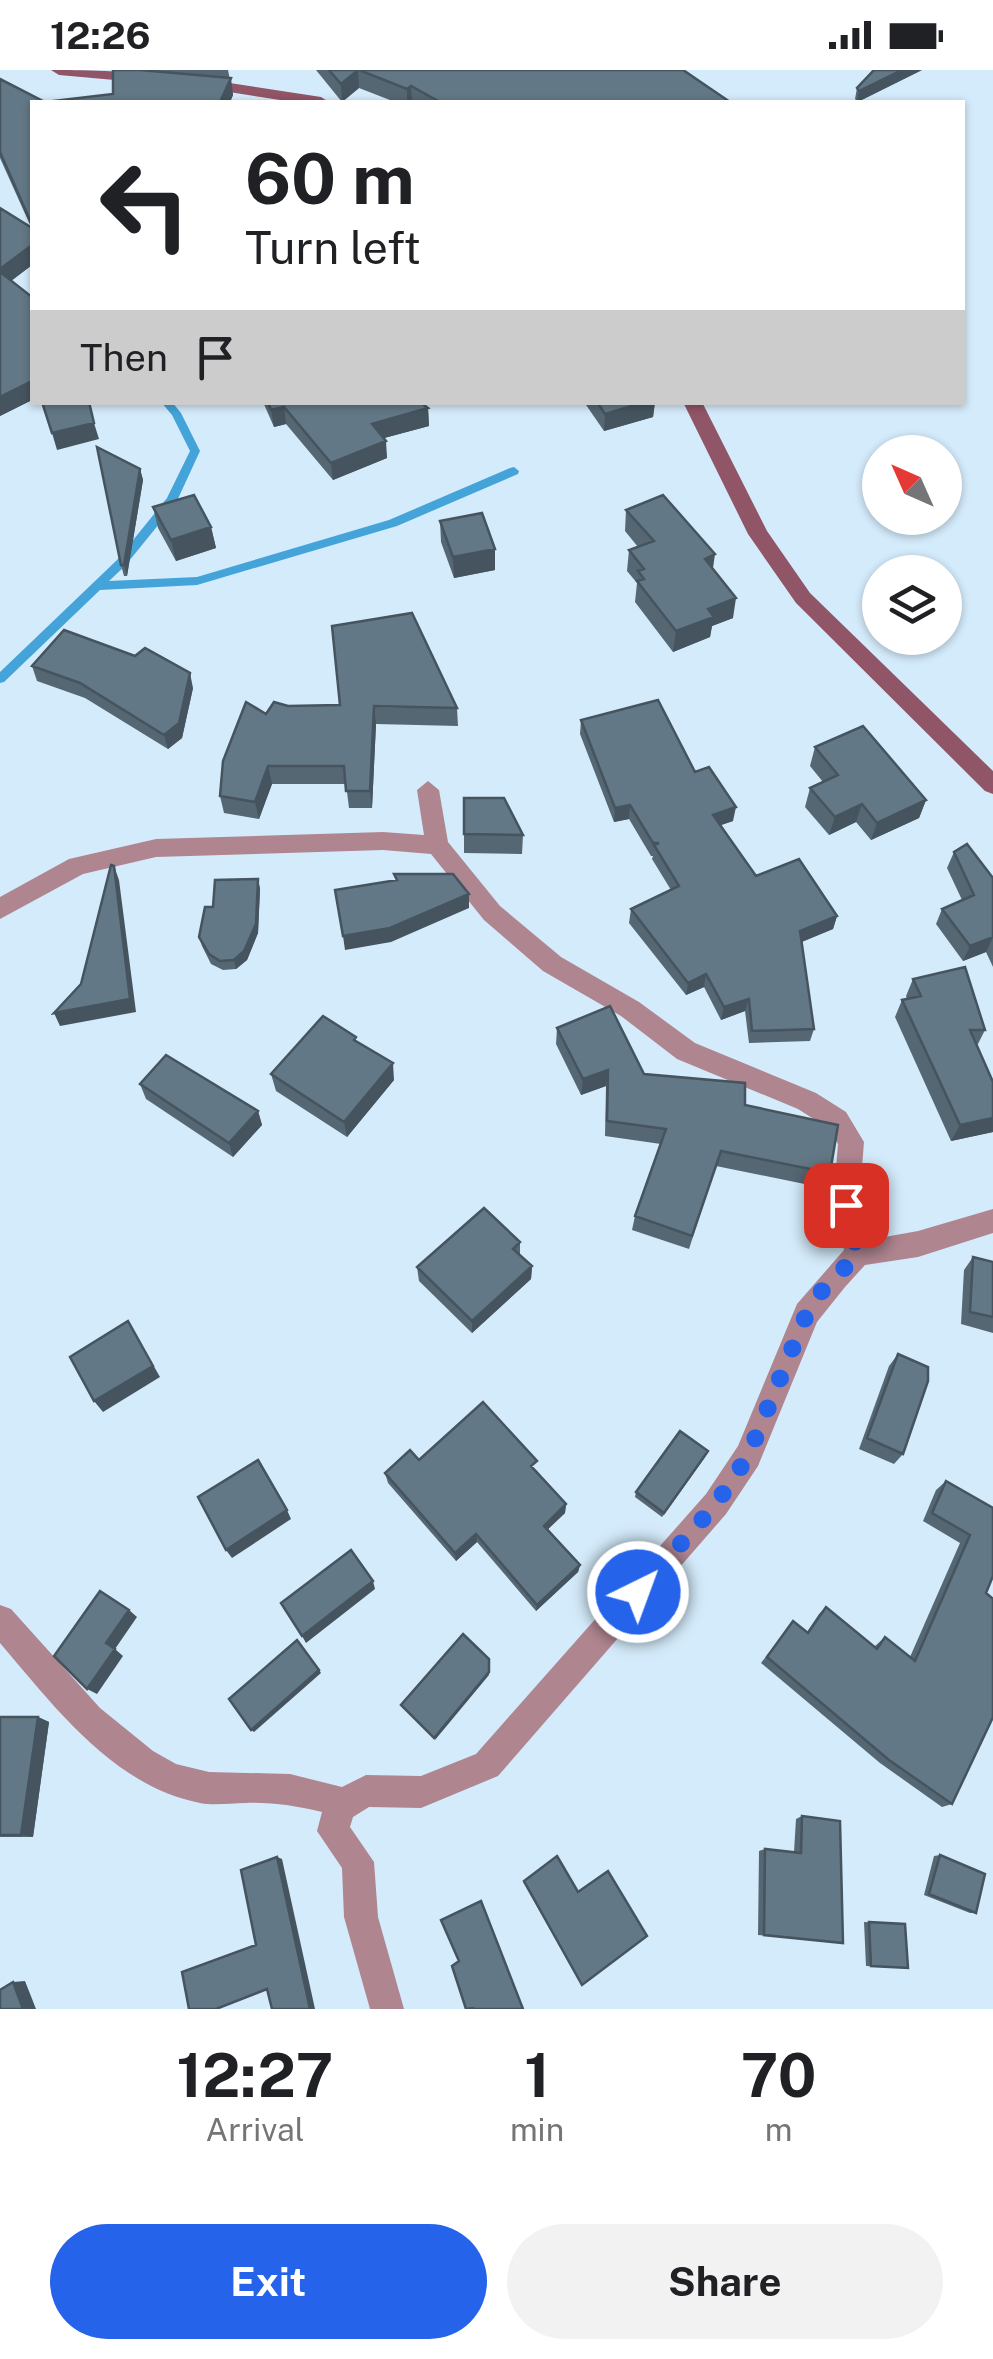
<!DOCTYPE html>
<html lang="en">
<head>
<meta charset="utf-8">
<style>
  body { margin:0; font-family:"Public Sans",sans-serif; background:#f2f2f2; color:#202124; height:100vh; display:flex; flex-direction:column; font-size:38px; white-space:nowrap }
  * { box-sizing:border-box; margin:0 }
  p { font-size:32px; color:#757577 }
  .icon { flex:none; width:55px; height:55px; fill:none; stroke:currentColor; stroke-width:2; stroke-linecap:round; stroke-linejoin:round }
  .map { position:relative; height:1939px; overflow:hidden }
  .drawer { display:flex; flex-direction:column; background:#fff; flex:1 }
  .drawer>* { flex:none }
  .hud { position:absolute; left:30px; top:30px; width:935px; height:305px; border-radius:0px; box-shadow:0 2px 8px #0004; background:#fff; color:#202124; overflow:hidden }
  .needle { width:65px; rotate:315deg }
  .buttons { position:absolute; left:862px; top:365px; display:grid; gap:20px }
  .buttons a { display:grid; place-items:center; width:100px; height:100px; border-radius:50%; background:#fff; box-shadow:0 2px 8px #0004; font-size:50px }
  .pin { position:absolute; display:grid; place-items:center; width:85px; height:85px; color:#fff; margin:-42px; border-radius:20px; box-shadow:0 5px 15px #0006 }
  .me { position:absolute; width:110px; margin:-55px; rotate:42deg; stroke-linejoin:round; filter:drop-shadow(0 0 8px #0008) }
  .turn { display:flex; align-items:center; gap:35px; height:210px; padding:0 50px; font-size:45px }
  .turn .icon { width:130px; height:130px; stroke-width:2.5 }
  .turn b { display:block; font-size:70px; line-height:85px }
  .then { display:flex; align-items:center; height:95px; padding:0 50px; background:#0003; gap:20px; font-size:38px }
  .eta { display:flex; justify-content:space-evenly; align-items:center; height:170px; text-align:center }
  .eta b { font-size:60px; font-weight:700; line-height:70px }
  .cta { display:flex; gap:20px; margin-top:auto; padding:20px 50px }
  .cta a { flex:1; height:115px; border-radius:60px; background:#2563eb; color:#fff; font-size:40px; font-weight:700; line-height:115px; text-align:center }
  .cta a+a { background:#f2f2f2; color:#202124 }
  .status { display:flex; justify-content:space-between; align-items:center; height:70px; padding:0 50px; background:#fff; direction:ltr }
  .status svg { height:28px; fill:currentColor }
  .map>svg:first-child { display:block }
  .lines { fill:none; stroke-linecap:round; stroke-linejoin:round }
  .stream { fill:#44a3d9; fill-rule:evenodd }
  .street { fill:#af8590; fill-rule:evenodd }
  .secondary { fill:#905566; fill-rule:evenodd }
  .wall { fill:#556773 }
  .shaded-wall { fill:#45545e }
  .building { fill:#637886; stroke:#45545e; stroke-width:2.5 }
  .route { stroke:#2563eb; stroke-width:18; stroke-dasharray:0 32.4 }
</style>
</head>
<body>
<div class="status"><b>12:26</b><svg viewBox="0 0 49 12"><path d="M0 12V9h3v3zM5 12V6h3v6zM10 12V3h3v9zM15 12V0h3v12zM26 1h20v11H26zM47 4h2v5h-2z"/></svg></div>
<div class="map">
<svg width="993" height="1939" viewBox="0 0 993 1939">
  <rect width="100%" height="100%" fill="#d4ebfb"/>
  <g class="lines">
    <!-- stream -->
    <path class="stream" d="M161,332H172L181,343L200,381L176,433L125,496L109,511L197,507L389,450L510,398L514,397L519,401L518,404L397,456L197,515L100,520L4,612L0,613V602L117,490L167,428L190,381L172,345Z"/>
    <!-- street -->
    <path class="street" d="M428,711L439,720L448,772L500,836L561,887L639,932L695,973L816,1023L846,1042L864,1072L859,1135L868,1170L918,1161L993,1139V1163L918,1187L865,1195L845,1217L817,1252L758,1396L726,1444L498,1706L421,1738L369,1737L353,1747L350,1757L374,1792L378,1847L404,1939H370L344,1847L342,1798L317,1761L322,1742C297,1736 271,1732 246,1733C230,1733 215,1736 200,1733C113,1716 54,1636 0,1573V1535L11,1539L100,1638L153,1681L176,1694L209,1702L290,1704L342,1717L366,1705L421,1706L476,1684L706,1424L738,1376L797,1234L844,1180L833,1135L838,1074L828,1058L798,1039L677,989L621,946L543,901L484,850L431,784L383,780L156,787L83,804L0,849V827L69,789L156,769L383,762L424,765L417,720Z"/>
    <!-- secondary -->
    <path class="secondary" d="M51,0C77,0 136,0 156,8L148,13L59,5Z
      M197,8L321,27L329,32H293L191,16L189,13Z
      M683,332H702L767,461L810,523L993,701V724L985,721L796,533L748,464Z"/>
  </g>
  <!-- wall -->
  <path class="wall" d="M113,0H228L233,25L230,32H32V195L11,211L32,227V330L0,346V138L31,157L0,88V9L45,32L113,24Z
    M316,0H685L730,32H395L359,18L342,32Z
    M922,0L858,32L855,29L857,18Z
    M263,332H420L428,338L429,356L384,368L387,388L333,410L286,354L274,357Z
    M584,332H655L653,347L604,361Z
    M140,399L143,410L127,506H124L121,495Z
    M153,437L211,457L216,478L176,491L158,458Z
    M626,440L713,499L733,548L712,556L710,567L673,582L635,532L637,513L627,501L629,480L638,477L625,461Z
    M440,451L495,479V500L454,508L441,472Z
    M32,596L193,618L182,668L168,679L85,628L37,611Z
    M288,636L457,638L458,656L376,654L372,738H349L346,714H272L259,749L224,743L220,726L266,644Z
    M581,650L695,702L733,751L720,755L756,806L837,846L833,859L802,872L814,959L810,971L749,973L745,941L721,950L704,917L686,925L629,853L631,839L671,820L652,789L653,786H651L629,749L614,752L580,664Z
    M815,677L926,730L919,748L871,770L856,752L829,765L805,737L810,718L823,712L810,696Z
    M464,764L523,765L522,784L464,783Z
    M954,782L993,808V897L986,882L963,891L936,854L942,839L962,830L947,798Z
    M258,809L260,819L258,863L247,890L236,899L223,900L211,894L202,876L199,867L213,837Z
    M913,909L985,960L977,976L993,1012V1062L951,1071L895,947L902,930L907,929L906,926Z
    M557,958L644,1004L745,1035L830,1103L824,1118L716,1096L689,1179L632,1160L635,1146L661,1074L605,1066L606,1016L581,1025L556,974Z
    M357,971L394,1010L347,1067L276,1021L271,1004Z
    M140,1014L258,1041L262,1055L233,1087L146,1029Z
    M520,1172V1185L532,1196L531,1209L472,1263L419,1211L417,1197Z
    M973,1187L993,1192V1263L961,1254L964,1200Z
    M898,1284L903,1384L894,1394L859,1379L889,1296Z
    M705,1387L662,1447L635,1427L636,1422Z
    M419,1390L536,1400L566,1434L565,1443L548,1459L580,1495L578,1502L536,1541L477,1472L456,1491L388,1413L385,1403Z
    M946,1411L993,1438L986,1523L952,1734L942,1737L880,1693L761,1593L793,1551L807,1562L819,1544L826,1537L874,1577L885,1567L910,1587L960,1473L923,1451L936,1420Z
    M0,1647H38L49,1652L33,1767H0Z
    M802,1746L843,1873L758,1865L759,1781L765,1779L794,1782L796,1749Z
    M940,1785L976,1843H970L924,1825L934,1786Z
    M557,1786L582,1915L523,1812Z
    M864,1852L905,1854L908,1898L866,1896Z"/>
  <!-- shaded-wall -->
  <path class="shaded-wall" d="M358,0L359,18L342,32L341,14Z
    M902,0H922L857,32L859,21Z
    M231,8L233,25L230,32H220Z
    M411,16L412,32H407V19Z
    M32,175V195L3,217L0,199Z
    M32,311V330L0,346V327Z
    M645,332H655L653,347L604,361L605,344Z
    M284,337L286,354L274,357L271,340Z
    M428,338L429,356L373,371L372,354Z
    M94,353L99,369L57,380L52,363Z
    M386,371L387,388L333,410L331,393Z
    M140,399L143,410L127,506L124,495Z
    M211,457L216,478L176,491L171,470Z
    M495,479V500L454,508L453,487Z
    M715,484L712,505L705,489Z
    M736,528L733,548L712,556L710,567L673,582L676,561L708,539Z
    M190,603L193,618L182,668L168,679L164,665Z
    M374,636L376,654L372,738L370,721Z
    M268,696L272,714L259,749L255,732Z
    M926,730L919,748L871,770L877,753Z
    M862,734L856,752L829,765L835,747Z
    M630,735L629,749L614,752L615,738Z
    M736,737L733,751L710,759L713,745Z
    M114,796L119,810L136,942L60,956L54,943L130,929Z
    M258,809L260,819L258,863L247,890L236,899L234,890Z
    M469,824V838L391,872L345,880L343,866Z
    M837,846L833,859L796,874L800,861Z
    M993,867L986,882L963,891L970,876Z
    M706,904L704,917L686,925L688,913Z
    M749,929L745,941L721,950L724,937Z
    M393,993L394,1010L347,1067L344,1052Z
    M608,1000L606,1016L581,1025L583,1009Z
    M258,1041L262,1055L233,1087L229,1073Z
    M993,1048V1062L951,1071L960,1055Z
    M532,1196L531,1209L472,1263V1251Z
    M128,1251L160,1307L103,1342L94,1331Z
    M708,1381L705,1387L662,1447L664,1443Z
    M566,1434L565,1443L543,1464L544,1456Z
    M287,1440L291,1449L232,1488L226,1480Z
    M476,1464L477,1472L456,1491L455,1483Z
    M580,1495L578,1502L536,1541L537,1535Z
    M373,1511L375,1519L306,1573L302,1566Z
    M129,1540L137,1547L115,1579L106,1573Z
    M115,1579L123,1586L97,1624L87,1619Z
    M319,1600L321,1603L254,1662L251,1660Z
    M489,1602V1605L435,1670L434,1668Z
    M38,1647L49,1652L33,1767L21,1765Z
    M277,1787L282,1789L315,1939H310Z
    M25,1911L36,1939H23L13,1912Z"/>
  <!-- building -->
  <path class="building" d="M113,0H140L231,8L220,32H32V155L0,82V9L45,32L113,24Z
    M329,0H358L341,14Z
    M359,0H683L730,32H440L411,16L407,19Z
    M874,0H902L859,21L857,18Z
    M0,138L32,158V175L0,199Z
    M0,202L32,227V311L0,327Z
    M42,332H89L94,353L52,363Z
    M268,332H420L428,338L372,354L386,371L331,393L284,337L271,340Z
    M597,332H645L605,344Z
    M97,377L140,399L124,495H121Z
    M194,425L211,457L171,470L153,437Z
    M663,425L715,484L705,489L736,528L708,539L714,547L676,561L637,511L644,509L638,501L644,499L629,480L654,471L626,440Z
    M482,443L495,479L453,487L440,451Z
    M412,543L457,638L374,636L370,721H346L344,696H268L255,732L220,726L223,691L246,632L266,644L274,632L288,636L340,635L332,556Z
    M64,560L135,586L145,578L190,603L179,653L164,665L80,613L32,596Z
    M658,630L695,702L709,697L736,737L713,745L756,806L799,789L837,846L800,861L814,959L752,961L749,929L724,937L706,904L688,913L631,839L679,816L654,775L659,773H653L630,735L615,738L581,650Z
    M863,656L926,730L877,753L862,734L835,747L810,718L838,705L815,677Z
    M464,728H504L523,765L464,764Z
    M967,774L993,808V867L970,876L942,839L974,825L954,782Z
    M111,795L114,796L130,929L54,943L81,914Z
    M394,804H453L469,824L390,858L343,866L335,820L397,810Z
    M258,809L256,854L244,881L234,890L220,891L209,884L199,867L205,837H213L215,810Z
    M965,897L985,960H970L993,1012V1048L960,1055L902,930L921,926L913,909Z
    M610,936L644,1004L745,1013V1035L838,1055L830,1103L721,1081L692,1166L635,1146L666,1059L607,1051L608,1000L583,1009L557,958Z
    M323,946L356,967L354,970L393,993L344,1052L271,1004Z
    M166,985L258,1041L229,1073L140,1014Z
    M484,1138L520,1172L513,1179L532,1196L472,1251L417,1197Z
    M973,1187L993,1192V1247L970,1242Z
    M128,1251L153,1296L94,1331L70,1287Z
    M898,1284L928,1297V1311L903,1384L867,1368Z
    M483,1332L537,1391L531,1396L566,1434L544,1456L580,1495L537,1535L476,1464L455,1483L385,1403L410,1380L419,1390Z
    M680,1361L708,1381L664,1443L636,1422Z
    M258,1390L287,1440L226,1480L198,1427Z
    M946,1411L993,1438V1506L986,1523L993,1529V1647L952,1734L889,1690L767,1587L793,1551L808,1563L826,1537L877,1579L885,1567L915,1591L970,1465L932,1443Z
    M351,1480L373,1511L302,1566L281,1533Z
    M100,1521L129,1540L106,1573L115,1579L87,1619L54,1586Z
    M463,1564L489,1589V1602L434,1668L401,1635Z
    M297,1570L319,1600L251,1660L229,1629Z
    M0,1647H38L21,1765H0Z
    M802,1746L840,1751L843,1873L764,1865L765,1779L801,1783Z
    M940,1785L985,1804L976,1843L929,1824Z
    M557,1786L578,1822L608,1801L647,1866L582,1915L524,1811Z
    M277,1787L310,1939H272L267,1919L216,1939H189L182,1902L256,1875L241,1800Z
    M481,1831L523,1939H474L473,1938L466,1939L452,1896L459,1891L441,1850Z
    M869,1852L905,1854L908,1898L871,1896Z
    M13,1912L23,1939H0V1920Z"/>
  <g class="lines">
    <!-- route -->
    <path class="route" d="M638,1522L716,1434L748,1386L807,1243L818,1225L858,1184L846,1135"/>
  </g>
</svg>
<div class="buttons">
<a><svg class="needle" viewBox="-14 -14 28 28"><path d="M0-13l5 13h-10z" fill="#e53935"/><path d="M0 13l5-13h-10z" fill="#757577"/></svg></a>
<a><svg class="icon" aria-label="layers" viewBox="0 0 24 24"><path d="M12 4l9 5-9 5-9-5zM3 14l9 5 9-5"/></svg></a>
</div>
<div class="pin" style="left:846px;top:1135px;background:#d93025"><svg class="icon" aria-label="arrive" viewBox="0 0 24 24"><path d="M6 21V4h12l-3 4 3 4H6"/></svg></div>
<svg class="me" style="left:638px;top:1522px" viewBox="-20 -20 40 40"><circle r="17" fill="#2563eb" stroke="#fff" stroke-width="3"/><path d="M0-11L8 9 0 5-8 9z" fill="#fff"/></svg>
<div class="hud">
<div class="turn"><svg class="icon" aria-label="left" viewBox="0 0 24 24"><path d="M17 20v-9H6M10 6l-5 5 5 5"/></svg><div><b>60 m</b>Turn left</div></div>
<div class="then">Then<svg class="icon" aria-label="arrive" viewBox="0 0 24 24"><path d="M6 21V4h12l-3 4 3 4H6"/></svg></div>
</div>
</div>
<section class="drawer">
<div class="eta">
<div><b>12:27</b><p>Arrival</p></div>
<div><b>1</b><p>min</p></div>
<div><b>70</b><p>m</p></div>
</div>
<div class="cta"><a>Exit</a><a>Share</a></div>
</section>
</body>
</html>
